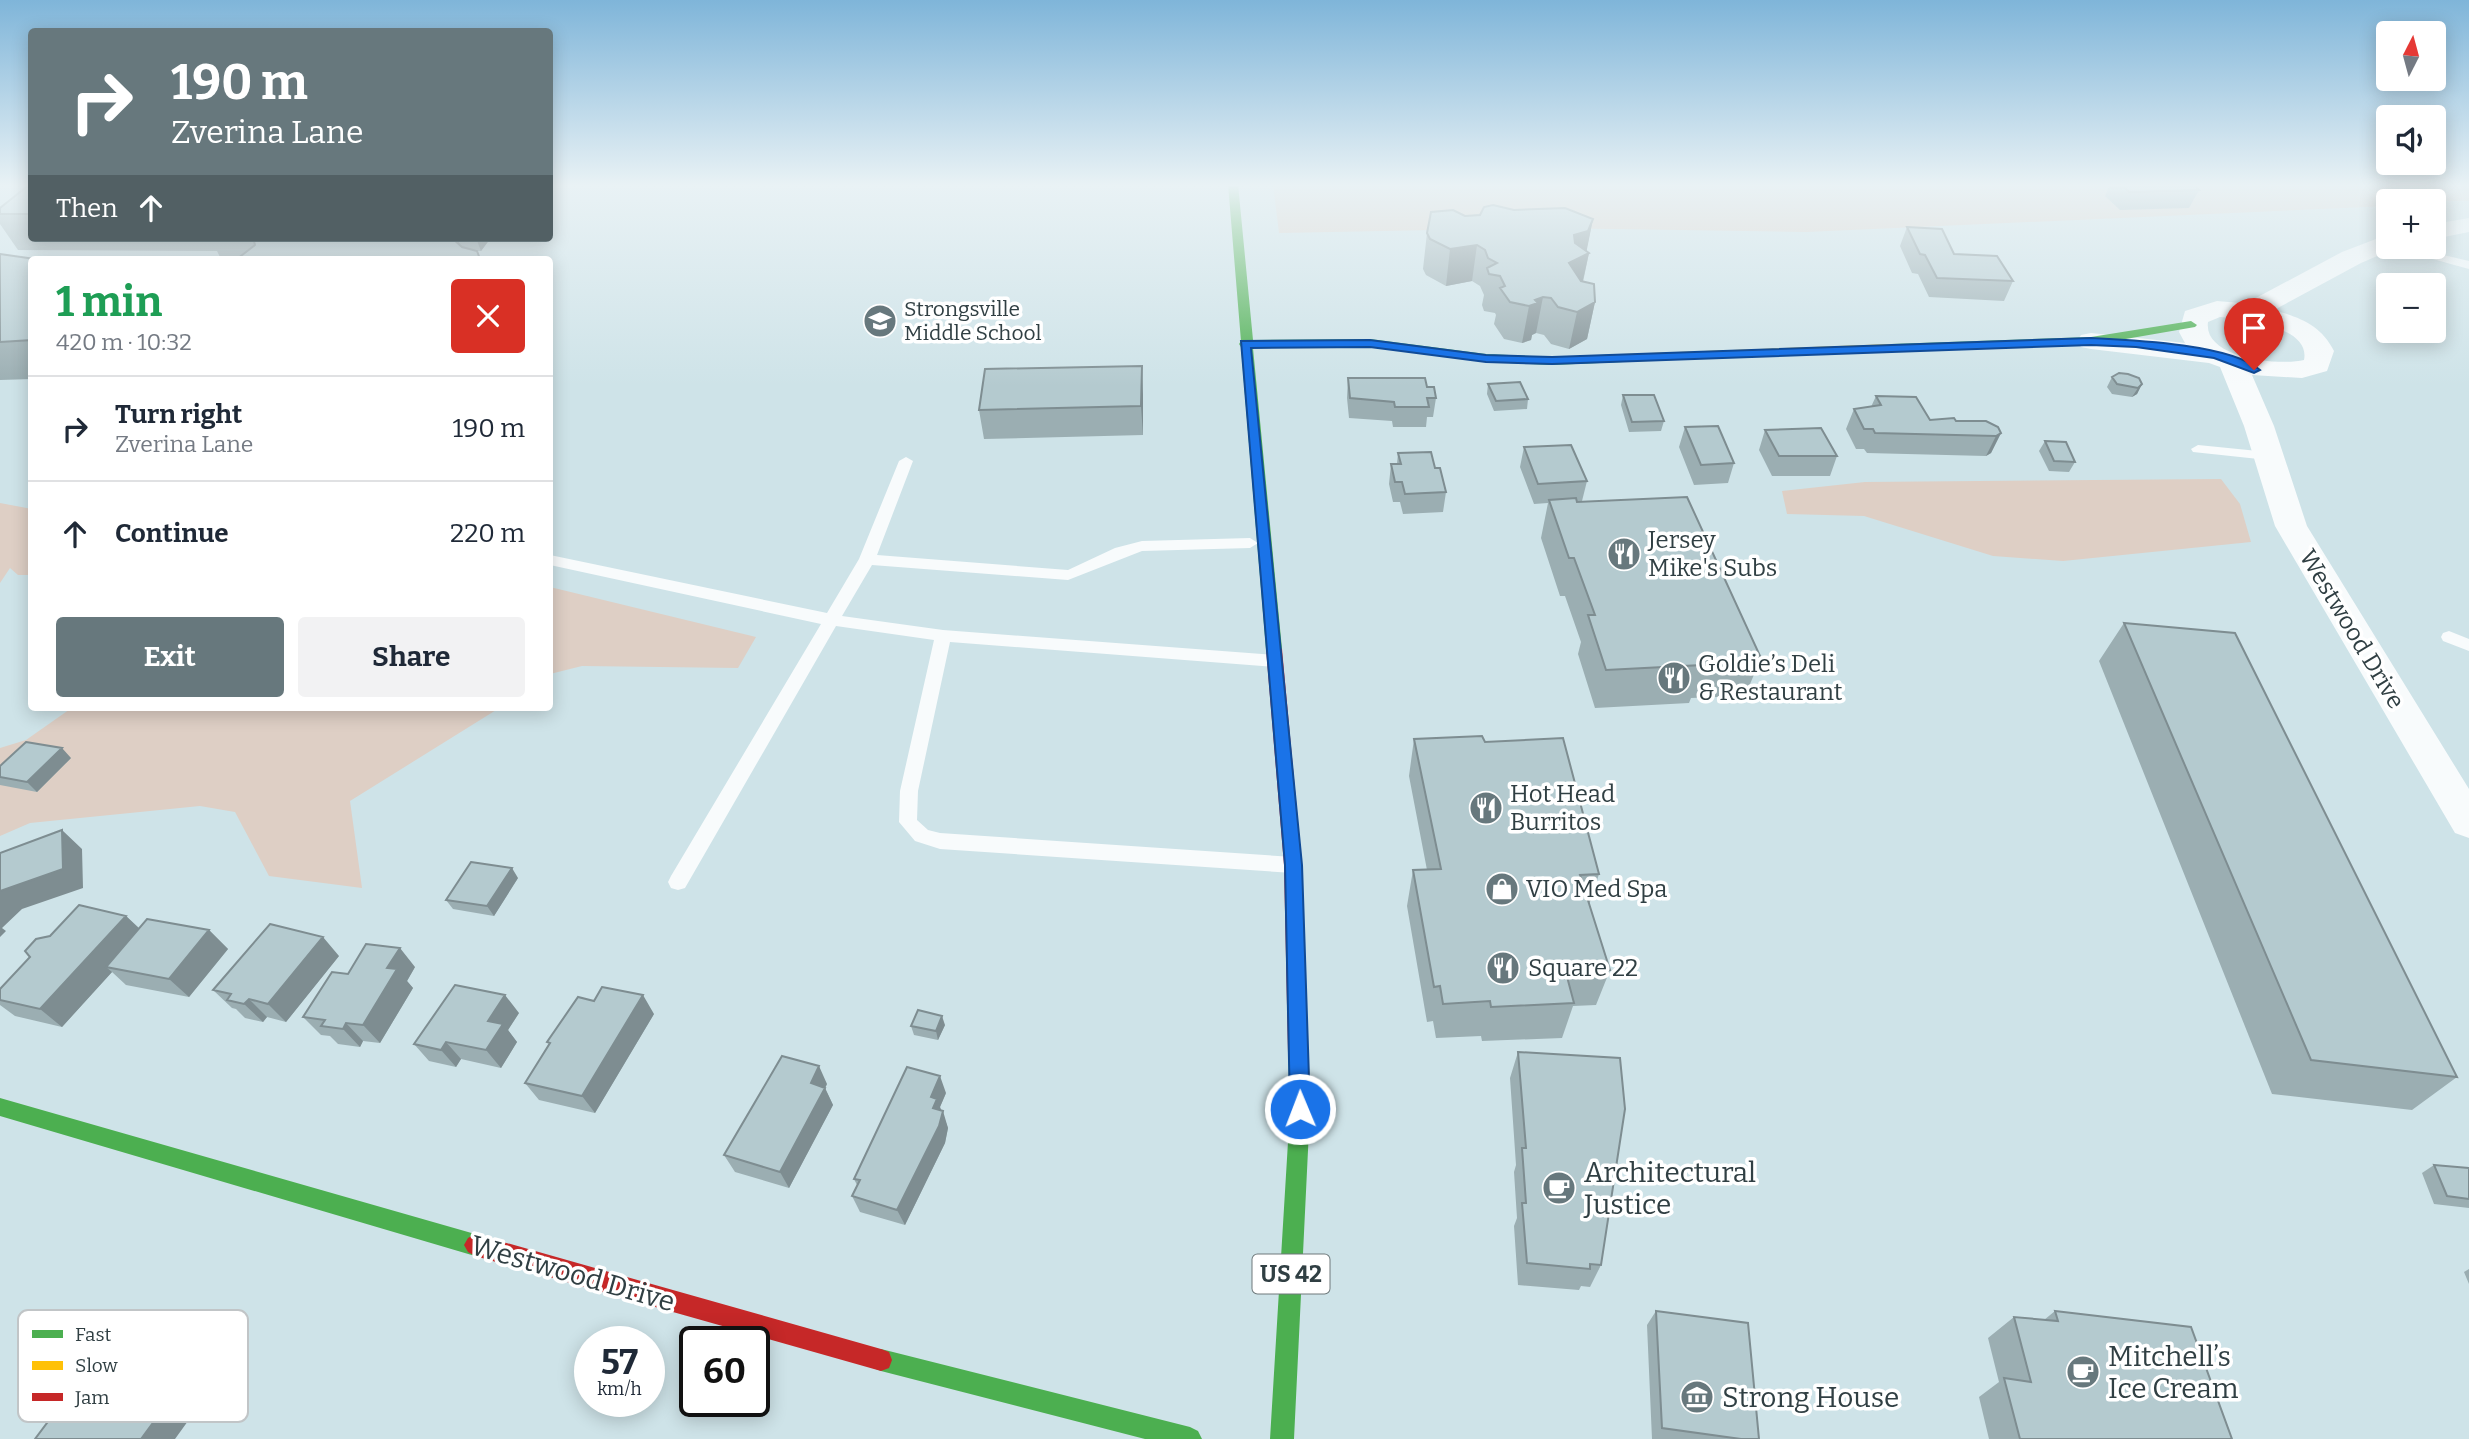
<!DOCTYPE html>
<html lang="en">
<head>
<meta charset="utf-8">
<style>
  body { margin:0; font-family:Bitter,serif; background:#f2f2f3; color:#1f2937; height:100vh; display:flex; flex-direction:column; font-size:26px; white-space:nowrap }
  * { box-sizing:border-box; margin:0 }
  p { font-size:23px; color:#747a83 }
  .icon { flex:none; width:38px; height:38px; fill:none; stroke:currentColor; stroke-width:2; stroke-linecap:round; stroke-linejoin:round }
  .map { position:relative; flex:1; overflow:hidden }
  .details { position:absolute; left:28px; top:256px; width:525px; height:455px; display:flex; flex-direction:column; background:#fff; border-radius:7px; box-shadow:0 4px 18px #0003 }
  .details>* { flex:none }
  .top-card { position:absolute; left:28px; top:28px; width:525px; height:214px; border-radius:7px; box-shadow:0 4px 18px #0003; background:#67787d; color:#fff; overflow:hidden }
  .needle { width:46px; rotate:6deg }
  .controls { position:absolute; left:2376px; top:21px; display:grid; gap:14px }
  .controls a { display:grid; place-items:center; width:70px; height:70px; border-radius:7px; background:#fff; box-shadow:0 4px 18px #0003; font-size:35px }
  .speed { position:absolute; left:574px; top:1326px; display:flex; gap:14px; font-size:35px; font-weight:700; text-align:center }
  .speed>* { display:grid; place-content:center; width:91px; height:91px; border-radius:50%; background:#fff; box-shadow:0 4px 18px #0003; line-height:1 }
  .speed small { font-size:18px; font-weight:400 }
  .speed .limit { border:4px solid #111; border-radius:10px; background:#fff; color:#111 }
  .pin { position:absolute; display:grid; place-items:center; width:60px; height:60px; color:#fff; margin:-72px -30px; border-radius:50% 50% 50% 0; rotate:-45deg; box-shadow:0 0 7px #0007 }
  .pin .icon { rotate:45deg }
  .me { position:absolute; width:77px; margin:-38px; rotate:359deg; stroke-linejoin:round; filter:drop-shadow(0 0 5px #0008) }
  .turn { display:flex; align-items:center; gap:24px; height:147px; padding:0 28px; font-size:32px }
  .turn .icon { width:91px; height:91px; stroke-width:2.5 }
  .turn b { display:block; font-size:49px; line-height:60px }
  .then { display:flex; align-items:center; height:66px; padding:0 28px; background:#0003; gap:14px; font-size:26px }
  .round { display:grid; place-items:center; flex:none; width:74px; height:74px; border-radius:7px; background:#f2f2f3 }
  .overview { display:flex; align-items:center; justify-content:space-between; height:119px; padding:0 28px }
  h1 { font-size:42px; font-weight:700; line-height:52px; color:#1e9e55 }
  .button { display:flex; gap:14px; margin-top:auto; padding:14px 28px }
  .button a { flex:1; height:80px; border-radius:7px; background:#67787d; color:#fff; font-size:28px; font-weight:700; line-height:80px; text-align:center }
  .button a+a { background:#f2f2f3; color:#1f2937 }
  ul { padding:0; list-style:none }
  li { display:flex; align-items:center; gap:21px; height:105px; padding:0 28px; border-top:2px solid #e0e1e3 }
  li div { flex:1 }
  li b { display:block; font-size:26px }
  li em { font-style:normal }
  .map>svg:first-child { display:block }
  .green { fill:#decfc5 }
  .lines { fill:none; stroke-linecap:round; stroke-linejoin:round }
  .lane { fill:#f8fbfc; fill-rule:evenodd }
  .street { fill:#f8fbfc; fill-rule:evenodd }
  .fast { fill:#4caf50; fill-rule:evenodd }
  .slow { fill:#ffc107; fill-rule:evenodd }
  .jam { fill:#c62828; fill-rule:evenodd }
  .wall { fill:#9baeb2 }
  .shaded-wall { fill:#7e8d91 }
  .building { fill:#b4cacf; stroke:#7e8d91; stroke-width:2 }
  .route { fill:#1a73e8; stroke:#114b97; stroke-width:2 }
  .labels { text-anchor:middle; stroke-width:7; stroke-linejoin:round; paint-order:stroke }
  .far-poi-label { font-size:21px; fill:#303f43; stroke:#fff; text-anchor:start }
  .shield { fill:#fff; stroke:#6e797b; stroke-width:2 }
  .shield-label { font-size:23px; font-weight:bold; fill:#303f43 }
  .poi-label { font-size:24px; fill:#303f43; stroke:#fff; text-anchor:start }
  .street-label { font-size:24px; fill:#303f43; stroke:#fff }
  .near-poi-label { font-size:28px; fill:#303f43; stroke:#fff; text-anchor:start }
  .near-street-label { font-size:28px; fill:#303f43; stroke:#fff }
  .key { fill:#fff; stroke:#c1c5c7; stroke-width:2 }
  .key-label { font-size:19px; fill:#303f43 }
</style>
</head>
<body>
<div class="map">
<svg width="2469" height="1439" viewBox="0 0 2469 1439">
  <rect width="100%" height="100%" fill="#cee3e8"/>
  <!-- green -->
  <path class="green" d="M1273,184H2469V201H2389V206L1806,232L1542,228L1279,233Z
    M2221,479L2240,504L2251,542L2063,561L1993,556L1864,516L1787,514L1782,491L1865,482Z
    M0,503L32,509L31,575H18L10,568L0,583Z
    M550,587L756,637L738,668L582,666L550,674Z
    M73,707H501L350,801L362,888L269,876L235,812L200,806L30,823L0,836V748L26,740Z"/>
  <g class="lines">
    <!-- lane -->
    <path class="lane" d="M2389,247H2409L2469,261V269Z
      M2198,445L2268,452L2275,456L2268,460L2193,452L2191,449Z
      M906,457L913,461L877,555L1068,570L1115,548L1142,541L1250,538L1258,543L1250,548L1142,551L1068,580L872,565L842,616L943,630L1275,655L1283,661L1275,667L950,642L918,791L917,820L928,830L940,833L1293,857L1300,859L1303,865L1300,871L1293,873L940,849L915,841L899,822L900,791L934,640L836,626L685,888L678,890L671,888L668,882L671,876L821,624L550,565V555L827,613L859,559L899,461Z
      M2449,631L2469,639V651L2443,641L2441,637L2443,633Z"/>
    <!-- street -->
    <path class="street" d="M2469,218V232L2434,239V224Z
      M2389,234V247H2398L2361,263L2274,310C2301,318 2321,325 2334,351L2327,371L2302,378L2252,375L2274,426L2307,526L2469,789V838L2455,833L2275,526L2244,426L2220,367L2209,363L2091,349L2081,347L2077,341L2081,335L2091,333L2185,343L2179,332L2185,311L2217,301L2240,303L2254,299L2342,252ZM2220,317C2243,318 2311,327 2304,360C2278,366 2203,358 2208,322Z"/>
    <!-- fast -->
    <path class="fast" d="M1228,184H1238L1253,340L1370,339L1486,354L1552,357L1623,354L1629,358L1623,362L1552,365L1486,362L1370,347L1253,348L1282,649L1274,654L1266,649L1241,347L1239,344L1241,341Z
      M2191,321L2197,325L2195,327L2091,345L1891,352L1885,348L1891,344L2091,337Z
      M1298,1043L1305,1046L1308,1052L1310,1109L1294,1439H1270L1290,1109L1288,1052L1291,1046Z
      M0,1098L475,1234L482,1238L486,1245L482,1252L475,1256L0,1116Z
      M881,1349L1190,1427L1198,1431L1202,1439H1145L881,1371L873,1368L870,1360L873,1352Z"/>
    <!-- slow -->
    <path class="slow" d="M1891,344L1895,345V351L1623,362L1617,358L1623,354Z"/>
    <!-- jam -->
    <path class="jam" d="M1274,644L1282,649L1302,865L1308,1052L1305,1058L1298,1061L1291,1058L1288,1052L1284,865L1266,649Z
      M475,1234L881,1349L889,1352L892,1360L889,1368L881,1371L475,1256L468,1252L464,1245L468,1238Z"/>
  </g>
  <!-- wall -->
  <path class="wall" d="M32,184V238H490V239L481,251L220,257L217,251L18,250L0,224V208Z
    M2110,184H2193L2199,190L2189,208L2120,210L2105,196Z
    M1514,210L1593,219L1586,251L1589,253L1583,282L1595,302L1587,339L1569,349L1551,344L1544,335L1536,333L1532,335L1531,340L1522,343L1504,339L1494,324L1496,315L1495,313L1484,311L1482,305L1484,295L1480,286L1472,281L1446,286L1426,275L1423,269L1427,233L1465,216Z
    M1907,227L1954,254L2013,281L2004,301L1929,297L1918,274L1912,273L1900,246Z
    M0,254L32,259V379L0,380Z
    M2112,377L2142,384L2137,394L2132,397L2112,394L2107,387Z
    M1348,378L1427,387L1436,398L1433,417H1427L1426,427H1393L1392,421L1349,418L1347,398Z
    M1488,384L1528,399L1527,409L1494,411L1487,394Z
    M1143,395V435L984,439L979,410Z
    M1623,395L1664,421L1661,431L1629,432L1621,405Z
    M1876,396L1930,420L1956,421L2001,433L1991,453L1986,456L1867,453L1864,449H1856L1846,429L1854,409L1871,407Z
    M1685,427L1734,463L1728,483L1694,485L1679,447Z
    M1765,430L1837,456L1830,476H1772L1759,450Z
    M2045,441L2075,462L2069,472L2049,471L2039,451Z
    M1524,447L1587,481L1582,501L1761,658L1745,696L1691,698L1689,703L1595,708L1578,654L1581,642L1565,596H1560L1541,538L1548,503L1534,504L1520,467Z
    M1398,453L1435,468L1446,492L1443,512L1403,514L1400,502H1393L1389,484L1391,464H1397Z
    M2124,623L2457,1077L2412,1110L2272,1094L2099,661Z
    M1414,739L1485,742L1599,874L1589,905L1610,970L1596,1005L1573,1006L1562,1038L1482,1041L1481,1036L1436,1038L1433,1021L1427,1022L1407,906L1413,870H1427L1409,776Z
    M71,758L37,792L0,785V766Z
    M518,878L494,916L453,909L446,900Z
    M126,916L139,928L209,930L228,949L189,997L126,985L112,972L62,1027L15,1016L0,1005V989L50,936Z
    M339,956L286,1022L267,1017L263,1022L245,1018L236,1009L232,1008L213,990Z
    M415,967L407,981L413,988L380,1043L363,1041L360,1047L338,1044L330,1036L321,1035L303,1017L348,974Z
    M519,1013L508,1030L517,1042L501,1068L461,1059L456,1067L429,1061L414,1044Z
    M654,1014L595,1113L539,1100L525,1083L549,1044L547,1042Z
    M945,1025L938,1040L914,1035L911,1026Z
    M1518,1052L1601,1265L1590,1287L1581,1286L1579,1290L1518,1285L1514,1226L1517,1218L1514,1172L1516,1165L1510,1078Z
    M827,1084L825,1088L833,1105L789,1188L735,1172L724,1155Z
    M946,1093L940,1107L948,1128L945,1143L905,1225L860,1212L852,1196L857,1185L854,1179Z
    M2434,1165L2469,1168V1208L2434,1204L2422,1173Z
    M2469,1269V1284L2464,1272Z
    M1656,1311L1759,1439H1652L1647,1325Z
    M2055,1311L2232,1439H1989L1979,1397L1999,1382L1988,1338L2014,1317L2044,1320Z"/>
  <!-- shaded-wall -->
  <path class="shaded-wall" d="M1593,219L1586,254L1589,253L1581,289L1562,299L1574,235Z
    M452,238H457L463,252Z
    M476,238H490V239L481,251Z
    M1477,245L1472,281L1446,286L1450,249Z
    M1543,297L1536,333L1532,335L1531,340L1522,343L1529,306L1535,300Z
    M1595,302L1587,339L1569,349L1577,312Z
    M1142,366L1143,395V435L1141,406Z
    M2142,384L2137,394L2132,397L2138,388Z
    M2001,433L1991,453L1986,456L1996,436Z
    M62,748L71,758L37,792L27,782Z
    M62,830L82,849L83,888L22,909L2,928L6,931L0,937V891Z
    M512,868L518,878L494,916L487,906Z
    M126,916L146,935L106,967L112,972L62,1027L40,1009Z
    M209,930L228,949L189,997L169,979Z
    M323,937L339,956L286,1022L268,1004Z
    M400,948L415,967L407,981L413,988L380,1043L363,1025L387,968Z
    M505,995L519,1013L508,1030L517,1042L501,1068L486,1050L488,1021Z
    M643,995L654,1014L595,1113L582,1096Z
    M249,999L267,1017L263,1022L244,1004Z
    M942,1016L945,1025L938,1040L936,1031Z
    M346,1023L363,1041L360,1047L343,1029Z
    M446,1042L461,1059L456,1067L441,1050Z
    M819,1066L827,1084L825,1088L833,1105L789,1188L780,1172L811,1083Z
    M940,1076L946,1093L940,1107L942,1113L943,1111L948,1128L945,1143L905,1225L897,1210L933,1108L931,1097Z
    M177,1390L201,1403L175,1439H141Z"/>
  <!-- building -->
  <path class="building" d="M30,184H32V214H0V208Z
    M2121,184H2193L2199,190L2129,192Z
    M1493,205L1514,210L1565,208L1593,219L1588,231L1574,235L1575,243L1589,253L1569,263L1581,281L1594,284L1595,302L1577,312L1558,307L1551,298L1543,297L1535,300L1538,303L1529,306L1510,302L1500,288L1505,286L1500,276L1489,274L1487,268L1497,263L1488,258L1485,250L1477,245L1450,249L1430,239L1427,233L1431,212L1453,210L1465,216L1480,215L1484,207Z
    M1907,227L1942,229L1954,254L1997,256L2013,281L1937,278L1925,255L1920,254Z
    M253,238H452L462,247L477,251L480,259H237L255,245Z
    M0,254L35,259H32V340L0,342Z
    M1142,366L1141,406L979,410L985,369Z
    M2119,373L2128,374L2139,378L2142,384L2138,388L2117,384L2112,377Z
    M1348,378H1425L1427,387H1434L1436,398H1427L1429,407H1395L1394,402L1350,398Z
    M1520,382L1528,399L1496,401L1488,384Z
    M1623,395H1654L1664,421L1632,422Z
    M1876,396L1916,397L1930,420L1954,418L1956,421H1986L1998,427L2001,433L1996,436L1875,433L1873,429H1864L1854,409L1881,405Z
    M1718,426L1734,463L1701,465L1685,427Z
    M1821,428L1837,456H1779L1765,430Z
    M2045,441L2066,442L2075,462L2054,461Z
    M1571,445L1587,481L1538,484L1524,447Z
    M1431,452L1435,468H1440L1446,492L1405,494L1402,482H1395L1391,464H1401L1398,453Z
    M1687,497L1761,658L1700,661L1702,665L1606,670L1588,615H1595L1574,558H1569L1549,500L1576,498L1577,502Z
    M2124,623L2235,633L2457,1077L2311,1060Z
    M1482,736L1485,742L1563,738L1599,874L1580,875L1610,970L1566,973L1574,1003L1491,1007L1490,1001L1443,1004L1440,986L1434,987L1413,870L1441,869L1414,739Z
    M26,742L62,748L27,782L0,777V766Z
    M62,830L63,869L0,891V853Z
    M471,862L512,868L487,906L446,900Z
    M79,905L126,916L40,1009L0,1000V989L30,957L25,951L36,939L50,936Z
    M147,919L209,930L169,979L106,967Z
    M270,924L323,937L268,1004L249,999L244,1004L227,1000L231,994L213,990Z
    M366,944L400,948L387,968L397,969L363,1025L346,1023L343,1029L321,1026L325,1020L303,1017L332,972L348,974Z
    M455,985L505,995L488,1021L503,1024L486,1050L446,1042L441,1050L414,1044Z
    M602,987L643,995L582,1096L525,1083L550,1043L547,1042L578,997L594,1001Z
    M918,1010L942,1016L936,1031L911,1026Z
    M1518,1052L1620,1058L1625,1109L1601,1265L1590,1264V1269L1527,1263L1522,1203H1526L1522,1148H1526Z
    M782,1056L819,1066L811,1083L825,1088L780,1172L724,1155Z
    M907,1067L940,1076L931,1097L937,1099L933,1108L943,1111L939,1126L897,1210L852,1196L860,1180L854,1179Z
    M2434,1165L2469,1168V1199L2447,1196Z
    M1656,1311L1748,1323L1759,1439H1741L1662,1428Z
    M2055,1311L2191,1327L2232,1439H2020L2004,1378L2031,1382L2014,1317L2058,1321Z
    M100,1364L177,1390L141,1439H35L53,1415L59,1417Z"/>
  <!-- sky -->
  <linearGradient id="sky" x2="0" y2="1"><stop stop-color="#7fb5d9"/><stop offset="0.48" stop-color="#e9f2f5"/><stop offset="1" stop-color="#e9f2f5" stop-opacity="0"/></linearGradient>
  <rect width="2469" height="386" fill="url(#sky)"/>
  <!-- route -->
  <path class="route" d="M2091,338C2131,340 2231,344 2260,370L2254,373L2214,358L2136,347L2091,345L1552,364L1486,362L1370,347L1251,348L1302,865L1310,1109L1307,1116L1300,1119L1293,1116L1290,1109L1285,865L1241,341L1370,340L1486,355L1552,357Z"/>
  <!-- icons -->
  <defs>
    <symbol id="school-disc" viewBox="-11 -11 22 22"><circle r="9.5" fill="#67787d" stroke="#fff"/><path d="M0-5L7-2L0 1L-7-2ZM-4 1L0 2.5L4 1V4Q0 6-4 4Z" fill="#fff"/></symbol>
    <symbol id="restaurant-disc" viewBox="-11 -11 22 22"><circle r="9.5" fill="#67787d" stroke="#fff"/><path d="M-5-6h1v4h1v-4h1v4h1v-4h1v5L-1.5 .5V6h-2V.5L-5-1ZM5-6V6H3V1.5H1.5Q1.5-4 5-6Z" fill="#fff"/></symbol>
    <symbol id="shop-disc" viewBox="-11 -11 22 22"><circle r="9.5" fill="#67787d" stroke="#fff"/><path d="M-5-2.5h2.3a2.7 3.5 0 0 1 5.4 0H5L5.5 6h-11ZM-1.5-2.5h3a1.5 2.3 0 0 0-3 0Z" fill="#fff"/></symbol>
    <symbol id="cafe-disc" viewBox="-11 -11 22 22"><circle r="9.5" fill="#67787d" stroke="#fff"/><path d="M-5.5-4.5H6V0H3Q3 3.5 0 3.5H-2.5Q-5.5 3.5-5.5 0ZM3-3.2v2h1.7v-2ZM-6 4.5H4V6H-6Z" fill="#fff"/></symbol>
    <symbol id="museum-disc" viewBox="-11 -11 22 22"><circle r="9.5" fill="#67787d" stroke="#fff"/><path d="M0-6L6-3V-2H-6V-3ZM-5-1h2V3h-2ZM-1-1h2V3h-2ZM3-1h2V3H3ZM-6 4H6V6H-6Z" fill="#fff"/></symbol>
  </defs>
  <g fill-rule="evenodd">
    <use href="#school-disc" x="861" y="302" width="38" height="38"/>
    <use href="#restaurant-disc" x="1605" y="535" width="38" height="38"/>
    <use href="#restaurant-disc" x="1655" y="659" width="38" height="38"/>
    <use href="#restaurant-disc" x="1467" y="789" width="38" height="38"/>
    <use href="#shop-disc" x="1483" y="870" width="38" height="38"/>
    <use href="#restaurant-disc" x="1484" y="949" width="38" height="38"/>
    <use href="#cafe-disc" x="1540" y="1169" width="38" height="38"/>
    <use href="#cafe-disc" x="2064" y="1353" width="38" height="38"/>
    <use href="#museum-disc" x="1678" y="1378" width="38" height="38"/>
  </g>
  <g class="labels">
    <!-- far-poi labels -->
    <g class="far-poi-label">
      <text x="904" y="316">Strongsville<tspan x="904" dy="24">Middle School</tspan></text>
    </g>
    <!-- shield labels -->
    <rect class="shield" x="1252.5" y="1254.5" width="77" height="39" rx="5"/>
    <g class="shield-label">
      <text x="1291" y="1282">US 42</text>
    </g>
    <!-- poi labels -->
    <g class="poi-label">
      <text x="1648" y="548">Jersey<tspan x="1648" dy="28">Mike's Subs</tspan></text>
      <text x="1698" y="672">Goldie’s Deli<tspan x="1698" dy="28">&amp; Restaurant</tspan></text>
      <text x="1510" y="802">Hot Head<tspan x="1510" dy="28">Burritos</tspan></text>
      <text x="1526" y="897">VIO Med Spa</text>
      <text x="1528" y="976">Square 22</text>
    </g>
    <!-- street labels -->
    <g class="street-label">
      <text transform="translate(2352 629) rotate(59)" y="8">Westwood Drive</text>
    </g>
    <!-- near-poi labels -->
    <g class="near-poi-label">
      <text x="1584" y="1182">Architectural<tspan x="1584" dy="32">Justice</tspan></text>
      <text x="2108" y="1366">Mitchell’s<tspan x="2108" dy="32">Ice Cream</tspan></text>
      <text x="1722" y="1407">Strong House</text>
    </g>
    <!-- near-street labels -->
    <g class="near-street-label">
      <text transform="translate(573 1273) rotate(16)" y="10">Westwood Drive</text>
    </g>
  </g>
  <!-- legend -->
  <rect x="18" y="1310" width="230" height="112" rx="10" class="key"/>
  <rect x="32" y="1330" width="31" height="8" fill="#4caf50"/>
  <rect x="32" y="1361" width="31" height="9" fill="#ffc107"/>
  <rect x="32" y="1393" width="31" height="8" fill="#c62828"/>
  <g class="key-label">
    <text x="75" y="1341">Fast</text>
    <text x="75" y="1372">Slow</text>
    <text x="75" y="1404">Jam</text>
  </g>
</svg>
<div class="controls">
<a><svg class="needle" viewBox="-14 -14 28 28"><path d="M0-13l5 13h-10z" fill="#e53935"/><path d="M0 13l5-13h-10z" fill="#747a83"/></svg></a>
<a><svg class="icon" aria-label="sound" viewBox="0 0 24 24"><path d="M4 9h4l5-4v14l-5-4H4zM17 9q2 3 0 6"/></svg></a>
<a>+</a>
<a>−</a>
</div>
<div class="speed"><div>57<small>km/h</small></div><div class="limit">60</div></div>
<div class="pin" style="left:2254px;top:370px;background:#d93025"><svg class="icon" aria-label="arrive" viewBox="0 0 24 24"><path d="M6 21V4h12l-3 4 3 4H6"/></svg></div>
<svg class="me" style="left:1300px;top:1109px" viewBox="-20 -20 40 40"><circle r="17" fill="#1a73e8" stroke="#fff" stroke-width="3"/><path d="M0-11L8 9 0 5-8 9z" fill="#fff"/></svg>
<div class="top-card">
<div class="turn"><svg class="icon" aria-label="right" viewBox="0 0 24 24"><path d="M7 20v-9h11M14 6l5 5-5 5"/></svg><div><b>190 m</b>Zverina Lane</div></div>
<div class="then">Then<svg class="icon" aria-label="ahead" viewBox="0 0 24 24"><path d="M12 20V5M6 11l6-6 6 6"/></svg></div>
</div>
<section class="details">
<div class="overview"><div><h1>1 min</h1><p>420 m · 10:32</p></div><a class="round" style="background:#d93025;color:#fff"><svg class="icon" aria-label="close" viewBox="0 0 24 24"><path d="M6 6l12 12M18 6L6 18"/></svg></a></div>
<ul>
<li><svg class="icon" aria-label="right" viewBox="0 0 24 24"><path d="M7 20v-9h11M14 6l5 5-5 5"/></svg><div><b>Turn right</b><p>Zverina Lane</p></div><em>190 m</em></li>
<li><svg class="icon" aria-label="ahead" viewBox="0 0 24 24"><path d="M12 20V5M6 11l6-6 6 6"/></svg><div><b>Continue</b></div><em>220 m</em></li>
</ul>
<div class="button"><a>Exit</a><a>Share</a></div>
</section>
</div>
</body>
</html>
